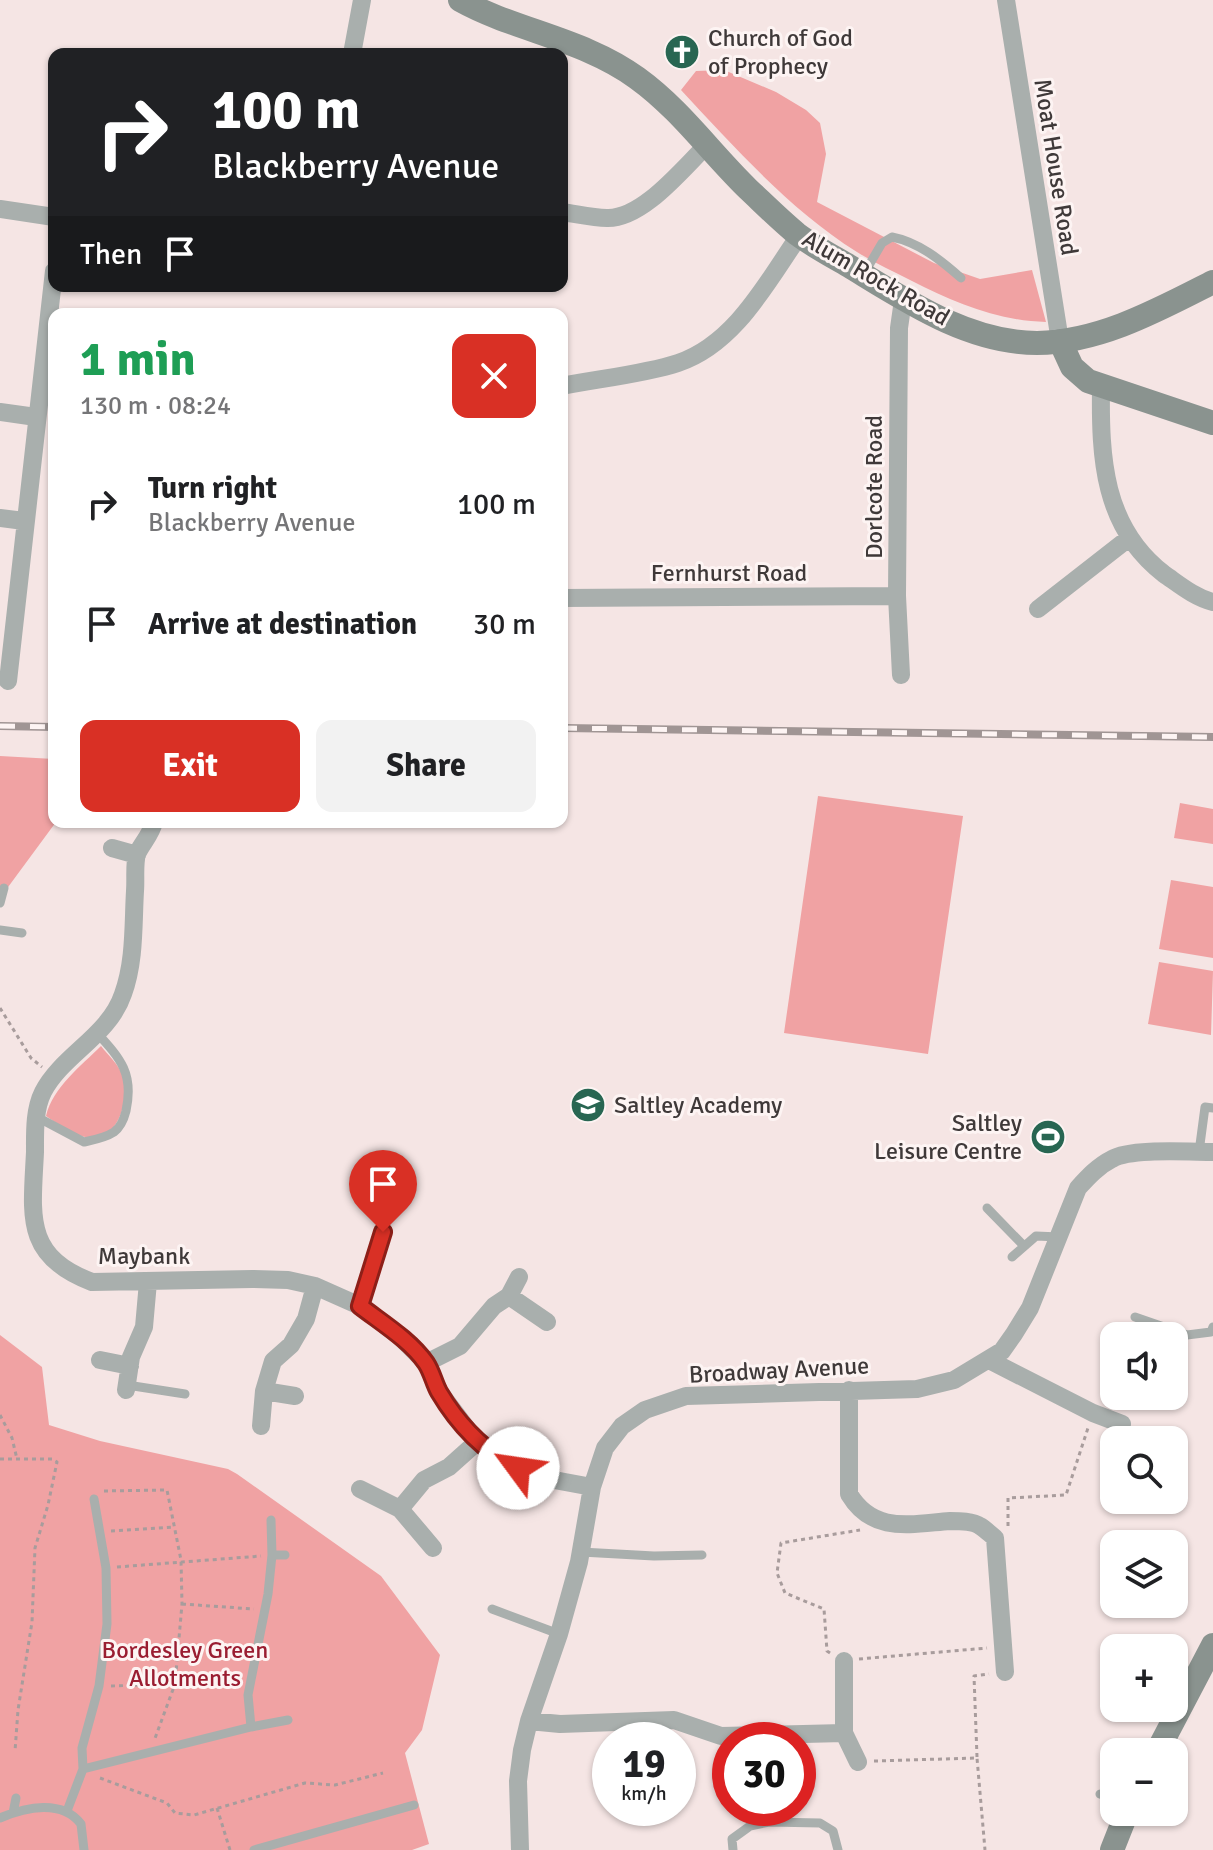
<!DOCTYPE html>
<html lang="en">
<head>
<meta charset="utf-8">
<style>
  body { margin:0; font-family:Signika,sans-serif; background:#f2f2f2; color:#202124; height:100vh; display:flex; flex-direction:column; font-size:30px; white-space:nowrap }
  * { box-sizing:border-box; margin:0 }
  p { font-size:26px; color:#757577 }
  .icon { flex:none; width:44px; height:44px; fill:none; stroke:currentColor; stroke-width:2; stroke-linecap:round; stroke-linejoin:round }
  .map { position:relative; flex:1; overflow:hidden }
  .details { position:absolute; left:48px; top:308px; width:520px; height:520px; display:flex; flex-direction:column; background:#fff; border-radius:16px; box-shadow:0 2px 6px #0004 }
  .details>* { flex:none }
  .hud { position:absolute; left:48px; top:48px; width:520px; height:244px; border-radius:16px; box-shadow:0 2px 6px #0004; background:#202124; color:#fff; overflow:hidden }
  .buttons { position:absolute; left:1100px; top:1322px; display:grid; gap:16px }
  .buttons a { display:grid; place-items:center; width:88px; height:88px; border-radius:16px; background:#fff; box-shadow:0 2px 6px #0004; font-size:40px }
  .speed { position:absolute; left:592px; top:1722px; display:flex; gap:16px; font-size:40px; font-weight:700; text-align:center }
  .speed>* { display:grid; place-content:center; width:104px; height:104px; border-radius:50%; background:#fff; box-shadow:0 2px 6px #0004; line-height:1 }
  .speed small { font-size:20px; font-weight:400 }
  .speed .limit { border:12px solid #d22; background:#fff; color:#111 }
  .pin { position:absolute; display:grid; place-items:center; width:68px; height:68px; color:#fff; margin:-82px -34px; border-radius:50% 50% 50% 0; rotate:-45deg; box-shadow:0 0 8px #0007 }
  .pin .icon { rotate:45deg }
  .me { position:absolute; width:88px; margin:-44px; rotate:301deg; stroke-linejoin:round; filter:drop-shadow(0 0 6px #0008) }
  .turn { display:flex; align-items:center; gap:28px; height:168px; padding:0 32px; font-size:36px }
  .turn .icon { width:104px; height:104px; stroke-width:2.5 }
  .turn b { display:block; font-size:56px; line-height:68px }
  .then { display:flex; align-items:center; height:76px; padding:0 32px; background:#0003; gap:16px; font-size:30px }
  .round { display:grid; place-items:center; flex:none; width:84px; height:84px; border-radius:16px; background:#f2f2f2 }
  .summary { display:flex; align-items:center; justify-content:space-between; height:136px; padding:0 32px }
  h1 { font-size:48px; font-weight:700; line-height:60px; color:#1e9e55 }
  .button { display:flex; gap:16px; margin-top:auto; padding:16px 32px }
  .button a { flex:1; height:92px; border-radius:16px; background:#d93025; color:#fff; font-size:32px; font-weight:700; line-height:92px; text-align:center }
  .button a+a { background:#f2f2f2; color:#202124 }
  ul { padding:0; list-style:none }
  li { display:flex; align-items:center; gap:24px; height:120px; padding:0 32px }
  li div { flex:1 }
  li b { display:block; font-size:30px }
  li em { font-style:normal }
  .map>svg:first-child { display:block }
  .green { fill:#f0a2a3 }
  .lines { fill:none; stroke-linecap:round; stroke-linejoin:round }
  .path { stroke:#a89c9c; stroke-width:3; stroke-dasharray:4 4; stroke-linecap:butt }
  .lane { stroke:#a9afad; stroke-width:9 }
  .street { stroke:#a9afad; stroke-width:18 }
  .secondary { stroke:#8a938f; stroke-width:24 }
  .rail-casing { stroke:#a09594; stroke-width:8 }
  .rail { stroke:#fdf4f3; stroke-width:5; stroke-dasharray:15; stroke-linecap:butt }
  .route-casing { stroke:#8d1f18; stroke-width:20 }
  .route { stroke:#d93025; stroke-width:14 }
  .labels { text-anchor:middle; stroke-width:6; stroke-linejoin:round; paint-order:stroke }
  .poi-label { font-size:24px; fill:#3f3939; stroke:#fdf4f3; text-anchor:start }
  .street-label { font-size:24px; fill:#3f3939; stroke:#fdf4f3 }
  .park-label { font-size:24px; fill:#9a1d31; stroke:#fdf4f3 }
</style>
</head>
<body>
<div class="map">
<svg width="1213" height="1850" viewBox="0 0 1213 1850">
  <rect width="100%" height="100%" fill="#f5e5e4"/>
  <!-- green -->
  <path class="green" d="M724,70L776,92L806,110L820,123L826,154L817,202L934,263L980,279L1032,270L1046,322C998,321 953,302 912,281C893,271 874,263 857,252C789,209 735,148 681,90L696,71Z
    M0,756L54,759V822H56L0,898Z
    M818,796L963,816L928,1054L784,1033Z
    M1180,803L1213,809V844L1174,838Z
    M1171,880L1213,887V958L1159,949Z
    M1159,962L1213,971L1211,1035L1148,1024Z
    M101,1046C108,1055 119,1065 123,1076C130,1097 119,1141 90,1138C74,1136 58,1124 46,1116C53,1087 81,1066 101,1046Z
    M0,1335L42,1367L49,1425L100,1441L228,1469L237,1474L381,1576L440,1655L422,1730L405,1753L429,1844L412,1850H0Z"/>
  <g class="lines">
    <!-- path -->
    <path class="path" d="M0,1008L31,1058L42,1067
      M0,1415L12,1438L17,1459
      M0,1459H52L57,1462L48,1505L35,1548L32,1622L18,1710L15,1751
      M104,1491L167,1490L181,1560L182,1604L175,1684L154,1741
      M1008,1526V1498L1066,1495L1088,1428
      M111,1531L174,1527
      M117,1567L261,1556
      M182,1604L254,1609
      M830,1653L827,1651L824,1609L785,1593L777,1573L781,1543L860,1530
      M859,1659L987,1648
      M111,1686L175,1684
      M977,1757L974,1676L989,1674
      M874,1761L977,1758L985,1850
      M100,1778L167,1803L175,1813L194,1815L305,1783L335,1785L383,1773
      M217,1808L230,1850"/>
    <!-- lane -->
    <path class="lane" d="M865,272L882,243L892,237C918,242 941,260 961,278
      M0,903L4,888
      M0,930L22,933
      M37,1117L84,1142C93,1140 105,1138 114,1132C121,1127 124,1119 126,1111C134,1074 121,1059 97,1033
      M1199,1152L1205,1107L1213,1108
      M987,1208L1024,1246
      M1012,1257L1036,1236L1059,1237
      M1135,1317L1187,1335L1211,1332L1213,1327
      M127,1385L185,1394
      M581,1552L654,1556L702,1555
      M272,1555H285
      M492,1609L559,1634
      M251,1727L248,1695L268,1594L272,1555L271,1520
      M83,1769L251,1727L288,1720
      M1100,1794L1114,1799
      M67,1811L83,1769L82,1748L99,1686L107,1624L106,1568L94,1499
      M13,1813L16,1798
      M0,1818C26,1807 62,1799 81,1824L84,1850
      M254,1850L414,1805
      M733,1850L732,1839L750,1826L769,1822L820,1823L833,1831L838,1850"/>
    <!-- street -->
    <path class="street" d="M1006,0L1060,341
      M352,54L362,0
      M0,209L54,217
      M562,212C577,214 592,218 607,218C643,219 683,168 708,144
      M562,386C597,379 645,374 678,363C735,344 767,282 799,236
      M1101,386C1100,458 1103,527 1164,574C1180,585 1194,597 1213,602
      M0,412L36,417
      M0,518L24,521
      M562,598L897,596
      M1038,609L1129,538
      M901,675L897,596L899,328L903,300
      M8,681L54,271
      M154,822C151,835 142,843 137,854C134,864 136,880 135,891C133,925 135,961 123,994C109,1036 62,1055 43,1092C34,1110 35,1133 35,1152C32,1215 23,1256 92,1282L252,1279L288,1280L315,1286L360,1306L399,1336L426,1363L440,1393L477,1442L498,1459L538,1477L592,1487
      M112,848L137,855
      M509,1296L547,1322
      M360,1306L383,1232
      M100,1360L130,1366
      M989,1360L1093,1413L1122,1424
      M426,1363L460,1346L494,1306L509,1296L519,1277
      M126,1390L131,1357L144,1327L148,1282
      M849,1390V1494C873,1534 910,1524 950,1521C959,1521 973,1521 980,1526C985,1529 990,1534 995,1538L1005,1672
      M264,1391L295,1396
      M261,1426L264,1391L273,1361L291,1345L306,1319L315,1286
      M360,1489L400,1509L424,1480L449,1467L477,1442
      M400,1509L433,1548
      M844,1661V1733L858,1762
      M529,1721L560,1724L674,1720L721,1736L844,1733
      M520,1850L518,1781L522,1750L529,1721L559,1634L579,1562L592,1487L605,1448L622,1426L645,1410L686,1396L917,1389L954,1380L1002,1351L1014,1334L1030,1308L1078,1188C1088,1177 1098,1166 1112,1159C1130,1148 1190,1152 1213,1152"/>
    <!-- secondary -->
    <path class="secondary" d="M460,0C516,31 584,39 637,78C680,109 710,152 748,189C764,204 780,220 797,234C813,246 832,256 849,266C905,300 968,343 1037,343C1100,342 1158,310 1213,282
      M1060,341L1072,367L1088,381L1213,423
      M1157,1752L1213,1645
      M1112,1850L1127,1812"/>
    <defs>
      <path id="rail" d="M0,726L54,727
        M562,728L1213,737"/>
    </defs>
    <!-- rail casing -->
    <use href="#rail" class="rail-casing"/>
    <!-- rail -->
    <use href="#rail" class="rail"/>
  </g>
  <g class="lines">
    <defs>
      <path id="route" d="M383,1232L360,1306C382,1323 410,1340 426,1363C432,1372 434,1383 439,1392C458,1424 484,1452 518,1468"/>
    </defs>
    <!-- route casing -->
    <use href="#route" class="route-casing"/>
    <!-- route -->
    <use href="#route" class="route"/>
  </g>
  <!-- icons -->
  <defs>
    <symbol id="church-disc" viewBox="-11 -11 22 22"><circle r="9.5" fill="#286652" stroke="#fdf4f3"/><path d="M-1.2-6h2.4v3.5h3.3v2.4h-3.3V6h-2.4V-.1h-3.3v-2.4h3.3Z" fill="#fff"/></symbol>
    <symbol id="school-disc" viewBox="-11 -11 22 22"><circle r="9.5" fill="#286652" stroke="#fdf4f3"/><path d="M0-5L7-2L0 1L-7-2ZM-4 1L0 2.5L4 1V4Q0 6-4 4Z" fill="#fff"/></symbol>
    <symbol id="stadium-disc" viewBox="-11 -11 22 22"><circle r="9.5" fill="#286652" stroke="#fdf4f3"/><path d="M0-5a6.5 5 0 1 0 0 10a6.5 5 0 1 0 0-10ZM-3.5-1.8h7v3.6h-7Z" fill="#fff"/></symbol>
  </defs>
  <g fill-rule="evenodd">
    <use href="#church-disc" x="662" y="32" width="40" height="40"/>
    <use href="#school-disc" x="568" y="1085" width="40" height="40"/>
    <use href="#stadium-disc" x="1028" y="1117" width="40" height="40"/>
  </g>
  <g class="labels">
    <!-- poi labels -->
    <g class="poi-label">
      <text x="708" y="46">Church of God<tspan x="708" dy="28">of Prophecy</tspan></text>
      <text x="614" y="1113">Saltley Academy</text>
      <text x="1022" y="1131" text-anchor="end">Saltley<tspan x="1022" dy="28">Leisure Centre</tspan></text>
    </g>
    <!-- street labels -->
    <g class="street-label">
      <text transform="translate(1056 167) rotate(81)" y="8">Moat House Road</text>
      <text transform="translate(876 278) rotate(30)" y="8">Alum Rock Road</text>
      <text transform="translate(874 487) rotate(-90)" y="8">Dorlcote Road</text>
      <text x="729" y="581">Fernhurst Road</text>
      <text x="144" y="1264">Maybank</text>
      <text transform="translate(779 1370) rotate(-3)" y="8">Broadway Avenue</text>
    </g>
    <!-- park labels -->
    <g class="park-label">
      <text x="185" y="1658">Bordesley Green<tspan x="185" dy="28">Allotments</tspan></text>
    </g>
  </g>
</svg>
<div class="buttons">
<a><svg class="icon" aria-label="sound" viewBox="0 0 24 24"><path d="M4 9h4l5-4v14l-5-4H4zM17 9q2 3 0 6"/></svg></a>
<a><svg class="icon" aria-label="search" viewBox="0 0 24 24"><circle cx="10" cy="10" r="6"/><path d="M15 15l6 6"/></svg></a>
<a><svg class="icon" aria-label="layers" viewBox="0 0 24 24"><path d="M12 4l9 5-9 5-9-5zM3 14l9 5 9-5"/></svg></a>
<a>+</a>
<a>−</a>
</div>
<div class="speed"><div>19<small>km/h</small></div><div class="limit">30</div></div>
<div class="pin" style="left:383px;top:1232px;background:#d93025"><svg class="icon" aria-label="arrive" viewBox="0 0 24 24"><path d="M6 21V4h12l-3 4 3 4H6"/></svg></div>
<svg class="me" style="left:518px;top:1468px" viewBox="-20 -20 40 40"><circle r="19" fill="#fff"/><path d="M0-13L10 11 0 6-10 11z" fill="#d93025"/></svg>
<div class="hud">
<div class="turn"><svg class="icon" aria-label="right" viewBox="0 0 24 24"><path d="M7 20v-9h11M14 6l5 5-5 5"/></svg><div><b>100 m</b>Blackberry Avenue</div></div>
<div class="then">Then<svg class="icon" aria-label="arrive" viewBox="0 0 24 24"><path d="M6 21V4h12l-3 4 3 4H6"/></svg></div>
</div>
<section class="details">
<div class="summary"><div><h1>1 min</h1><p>130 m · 08:24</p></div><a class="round" style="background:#d93025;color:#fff"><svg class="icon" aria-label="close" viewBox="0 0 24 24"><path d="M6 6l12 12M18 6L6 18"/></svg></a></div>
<ul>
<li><svg class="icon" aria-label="right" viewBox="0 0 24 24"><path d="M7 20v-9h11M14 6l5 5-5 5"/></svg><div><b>Turn right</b><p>Blackberry Avenue</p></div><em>100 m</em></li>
<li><svg class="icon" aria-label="arrive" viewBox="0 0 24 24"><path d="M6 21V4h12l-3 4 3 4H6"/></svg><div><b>Arrive at destination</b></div><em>30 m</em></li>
</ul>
<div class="button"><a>Exit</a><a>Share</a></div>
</section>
</div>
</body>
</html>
